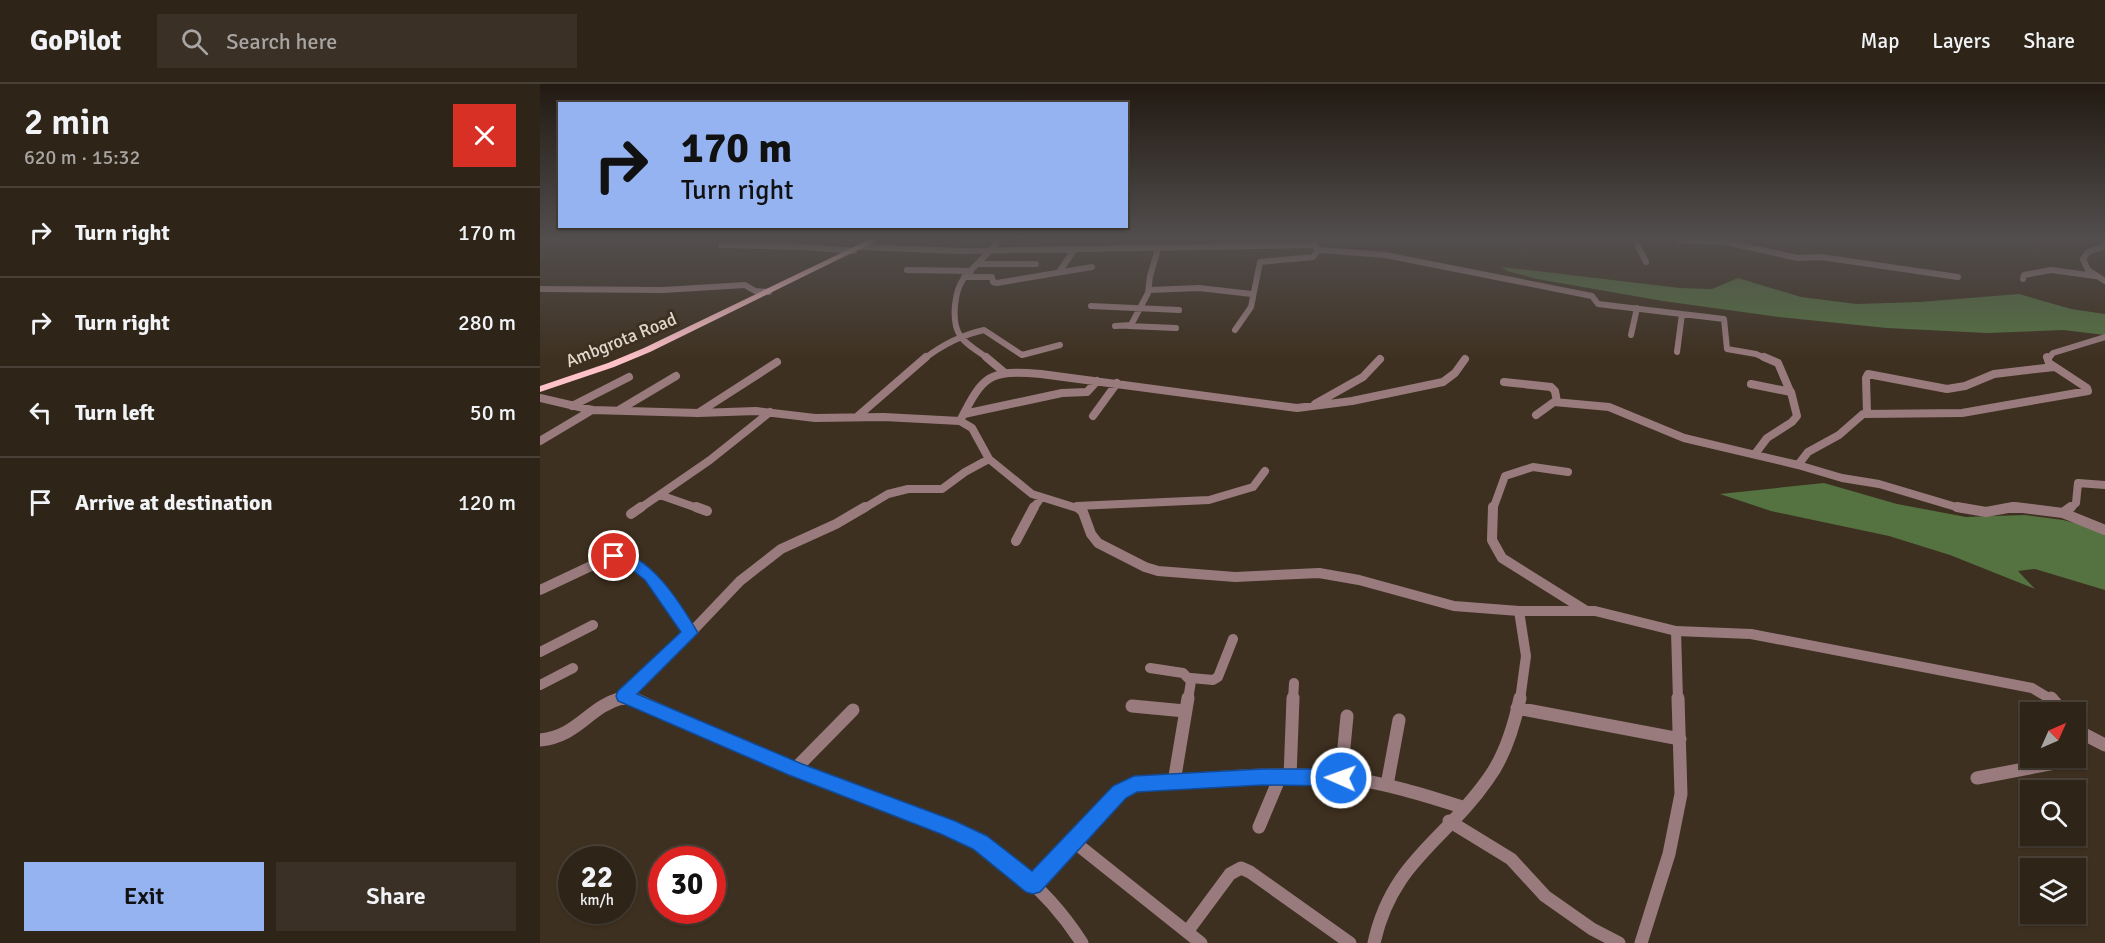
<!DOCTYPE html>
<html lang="en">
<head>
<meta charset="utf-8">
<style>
  body { margin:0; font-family:Signika,sans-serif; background:#3a3025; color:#f1f3f6; height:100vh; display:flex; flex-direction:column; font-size:22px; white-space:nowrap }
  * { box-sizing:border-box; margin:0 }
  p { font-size:20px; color:#a7a4a2 }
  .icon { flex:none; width:33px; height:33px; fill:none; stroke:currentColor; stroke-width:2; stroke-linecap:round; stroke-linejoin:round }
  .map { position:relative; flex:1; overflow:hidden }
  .drawer { display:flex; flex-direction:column; background:#2e2418; width:540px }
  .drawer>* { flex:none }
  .banner { position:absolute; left:18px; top:18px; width:570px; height:126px; border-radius:0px; box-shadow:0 2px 4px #0004,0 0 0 2px #494137; background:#95b2f1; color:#111; overflow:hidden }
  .needle { width:39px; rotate:45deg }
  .tools { position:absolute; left:1480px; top:618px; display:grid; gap:12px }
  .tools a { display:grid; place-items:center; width:66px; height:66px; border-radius:0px; background:#2e2418; box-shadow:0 2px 4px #0004,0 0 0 2px #494137; font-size:30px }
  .speed { position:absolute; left:18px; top:762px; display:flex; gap:12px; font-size:30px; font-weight:700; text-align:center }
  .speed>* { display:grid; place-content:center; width:78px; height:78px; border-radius:50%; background:#2e2418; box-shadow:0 2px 4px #0004,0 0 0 2px #494137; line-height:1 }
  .speed small { font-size:15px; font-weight:400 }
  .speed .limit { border:9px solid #d22; background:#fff; color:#111 }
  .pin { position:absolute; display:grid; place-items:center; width:51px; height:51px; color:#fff; margin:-26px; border:3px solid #fff; border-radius:50%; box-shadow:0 2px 6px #0007 }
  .me { position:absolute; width:66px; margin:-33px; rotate:272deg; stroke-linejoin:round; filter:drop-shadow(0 0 4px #0008) }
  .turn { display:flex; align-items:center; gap:21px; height:126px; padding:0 24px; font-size:27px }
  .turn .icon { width:78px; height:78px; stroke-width:2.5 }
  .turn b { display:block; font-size:42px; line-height:51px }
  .round { display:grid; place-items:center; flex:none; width:63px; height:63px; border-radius:0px; background:#3a3025 }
  .head { display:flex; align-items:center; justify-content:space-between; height:102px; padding:0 24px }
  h1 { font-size:36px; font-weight:600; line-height:45px }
  .cta { display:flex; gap:12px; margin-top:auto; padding:12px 24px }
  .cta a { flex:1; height:69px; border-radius:0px; background:#95b2f1; color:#111; font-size:24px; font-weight:600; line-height:69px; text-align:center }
  .cta a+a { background:#3a3025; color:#f1f3f6 }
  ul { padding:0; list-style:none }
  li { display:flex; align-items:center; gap:18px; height:90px; padding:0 24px; border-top:2px solid #494137 }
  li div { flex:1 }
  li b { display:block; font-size:22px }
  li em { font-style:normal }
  header { display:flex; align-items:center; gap:36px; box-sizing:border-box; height:84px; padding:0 30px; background:#2e2418; border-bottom:2px solid #494137 }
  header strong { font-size:28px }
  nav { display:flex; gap:33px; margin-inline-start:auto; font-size:21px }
  .search { width:420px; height:54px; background:#3a3025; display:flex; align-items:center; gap:15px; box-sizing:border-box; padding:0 21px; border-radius:0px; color:#a7a4a2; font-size:22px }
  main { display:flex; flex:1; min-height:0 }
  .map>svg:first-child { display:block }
  .forest { fill:#557341 }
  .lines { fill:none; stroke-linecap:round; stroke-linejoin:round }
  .minor-far3 { stroke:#997b7e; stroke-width:6 }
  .minor-far2 { stroke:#997b7e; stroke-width:8 }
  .minor-far1 { stroke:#997b7e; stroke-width:10 }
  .minor { stroke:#997b7e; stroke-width:13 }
  .major { fill:#ffc2c9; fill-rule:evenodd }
  .route { fill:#1a73e8; stroke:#114b97; stroke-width:1.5 }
  .labels { text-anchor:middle; stroke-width:6; stroke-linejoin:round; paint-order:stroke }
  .far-street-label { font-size:18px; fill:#e1d8ce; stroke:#3e3020 }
</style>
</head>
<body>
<header>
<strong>GoPilot</strong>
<div class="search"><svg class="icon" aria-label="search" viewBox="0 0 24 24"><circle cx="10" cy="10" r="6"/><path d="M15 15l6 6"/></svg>Search here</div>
<nav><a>Map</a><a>Layers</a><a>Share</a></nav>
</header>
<main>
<section class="drawer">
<div class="head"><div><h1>2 min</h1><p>620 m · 15:32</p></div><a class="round" style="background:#d93025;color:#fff"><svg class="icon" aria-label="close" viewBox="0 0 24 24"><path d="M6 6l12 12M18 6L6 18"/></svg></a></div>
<ul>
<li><svg class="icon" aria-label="right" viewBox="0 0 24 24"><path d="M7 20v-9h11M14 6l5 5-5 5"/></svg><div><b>Turn right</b></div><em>170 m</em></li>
<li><svg class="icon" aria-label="right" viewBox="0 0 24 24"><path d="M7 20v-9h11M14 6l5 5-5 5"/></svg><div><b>Turn right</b></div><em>280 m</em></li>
<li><svg class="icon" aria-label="left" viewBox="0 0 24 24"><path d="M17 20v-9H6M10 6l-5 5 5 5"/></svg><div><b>Turn left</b></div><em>50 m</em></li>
<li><svg class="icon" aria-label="arrive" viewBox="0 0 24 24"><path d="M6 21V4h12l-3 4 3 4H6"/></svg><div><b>Arrive at destination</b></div><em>120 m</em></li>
</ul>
<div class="cta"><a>Exit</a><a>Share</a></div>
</section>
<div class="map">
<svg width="1565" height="859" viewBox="0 0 1565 859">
  <rect width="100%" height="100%" fill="#3e3020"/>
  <!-- forest -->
  <path class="forest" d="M962,183L1140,204L1172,205L1198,194L1261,213L1316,220L1380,218L1479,210L1531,225L1565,230V251L1523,246L1447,249L1347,244L1239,233L1123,217L997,195L967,187Z
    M1284,399L1357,420L1426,433L1485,431L1523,436L1565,447V506L1495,485L1478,487L1495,505L1410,471L1349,452L1231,427L1180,410Z"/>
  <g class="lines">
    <!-- minor-far3 -->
    <path class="minor-far3" d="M774,156L776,164L780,166L845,171L1052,212L1058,220L1184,235L1187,265L1216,270L1227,275
      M1095,156L1106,178
      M1138,156L1186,158L1258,174L1281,173L1418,193
      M1563,156V163L1548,168L1543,175L1548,186L1565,197
      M181,161L268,163L314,167
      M321,163L422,167L775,161
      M439,180H496
      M367,186L431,187
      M519,188L535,165
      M424,193H452L453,198L457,199L552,183
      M1483,195L1484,191L1511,186L1555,192
      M0,205L123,206L205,201L215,207L229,208
      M609,206L659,204L712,210
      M551,222L639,226
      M575,242L591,241L608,209L610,192L618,165
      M589,242L636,244
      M695,246L711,223L720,178L773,173L778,166
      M1091,251L1097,224
      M1137,268L1142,230
      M384,275C402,261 421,251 444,246L482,271L520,261
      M449,275C424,258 412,253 415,221C416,211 418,202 424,194C435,180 449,171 458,156
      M1508,275L1513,269L1565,253"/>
    <!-- minor-far2 -->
    <path class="minor-far2" d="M446,273L465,289
      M1224,273L1238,279L1250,307
      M964,298L1011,303L1015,307L1017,318
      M1211,300L1251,308L1257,332L1252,338L1227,354L1215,370
      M0,314L52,326L158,329L216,327L275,334L344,333L420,337L432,344L449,375L492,410L540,425
      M775,320L823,293L840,275
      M32,322L89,293
      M79,326L136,292
      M158,329L237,278
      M1327,329L1326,294L1328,290L1407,305L1425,302L1454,290L1514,283
      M424,330L522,309L547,308L557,297
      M996,331L1014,318L1069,323L1144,354L1258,381L1268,368L1299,351L1323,330L1422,329L1548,307L1547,304L1509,279L1507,273
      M318,332L386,273
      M553,332L577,299
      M420,337C443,292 448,285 501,290L757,324L812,317L903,298L915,289L925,275
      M0,357L52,326
      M1258,381L1302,394L1339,400L1423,425
      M120,411L160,425
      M537,422L669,416L713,403L725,387
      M99,425L170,376L230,328
      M323,425L348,410L368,405H402L425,388L449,375
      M493,425L500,415
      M953,425L965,392L993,383L1028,388
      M1465,425H1492
      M1529,425L1536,419L1538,399L1565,401"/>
    <!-- minor-far1 -->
    <path class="minor-far1" d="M156,423L167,427
      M538,423L543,428L551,450L558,459L605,483L618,487L695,493L779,489L819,496L914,522L979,527H1055L1136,547L1211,550L1492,604L1512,616
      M953,423L952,456L962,474L1045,526
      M1417,423L1446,428L1473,423
      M1475,423L1523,429L1565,446
      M1523,429L1531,423
      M91,430L101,423
      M476,457L494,423
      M0,506L68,474L85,473L110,492L150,549
      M979,527L986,572L980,616
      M1136,547L1138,616
      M0,568L53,541
      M610,584L643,589L651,597L648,616
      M651,594L673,596L678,593L693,555
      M0,601L33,584
      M84,612L141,559L200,497L241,465L296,440L325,423
      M76,616H96
      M753,616L754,599"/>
    <!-- minor -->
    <path class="minor" d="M84,614L97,616C156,643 216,670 277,694C386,736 475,754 542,859
      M1511,614L1523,628
      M592,622L645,627
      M977,624L1140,655
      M1536,646L1565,661
      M0,656C39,652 48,623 82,614
      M255,685L313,626
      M750,693L753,614
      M801,694L807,632
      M1437,694L1536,675L1540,667L1541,649
      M634,698L648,614
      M847,701L859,636
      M909,737L971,775L1005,812L1052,845L1079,859
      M719,743L740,693
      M533,757L661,859
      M493,800L579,708L594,700C664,695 736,686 806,694C846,699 884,711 922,723
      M647,848L690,790L701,784L710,788L810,859
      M834,859C852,777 905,757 948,695C965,672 974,642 980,614
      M1101,859L1129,770L1141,710L1138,614"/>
    <!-- major -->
    <path class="major" d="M328,156H338L110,268L74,283L0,308V302L68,279L104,264Z"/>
  </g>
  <!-- sky -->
  <linearGradient id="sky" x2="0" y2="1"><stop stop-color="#221a12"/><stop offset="0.56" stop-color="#524e4e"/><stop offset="1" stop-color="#524e4e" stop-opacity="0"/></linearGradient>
  <rect width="1565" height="277" fill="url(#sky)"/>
  <!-- route -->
  <path class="route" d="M74,468C109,468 141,520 158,549L97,610L262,680L415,737L447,752L492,787L573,702L594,692L722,685H801L807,688L810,694L807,699L801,702L722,701L597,708L586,714L500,808L493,810L486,808L433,765L401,750L249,691L78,617L76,612L78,607L141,548L105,496L81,477L68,476L66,472Z"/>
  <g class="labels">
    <!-- far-street labels -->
    <g class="far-street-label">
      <text transform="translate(81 256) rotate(-22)" y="6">Ambgrota Road</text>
    </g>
  </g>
</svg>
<div class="tools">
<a><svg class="needle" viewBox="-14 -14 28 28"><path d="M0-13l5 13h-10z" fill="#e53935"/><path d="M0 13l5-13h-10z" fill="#a7a4a2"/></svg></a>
<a><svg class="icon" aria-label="search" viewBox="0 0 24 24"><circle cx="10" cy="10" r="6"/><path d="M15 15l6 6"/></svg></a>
<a><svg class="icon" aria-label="layers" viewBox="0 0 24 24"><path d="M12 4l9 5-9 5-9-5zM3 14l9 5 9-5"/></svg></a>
</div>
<div class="speed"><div>22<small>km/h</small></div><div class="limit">30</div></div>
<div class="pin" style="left:74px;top:472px;background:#d93025"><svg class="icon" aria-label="arrive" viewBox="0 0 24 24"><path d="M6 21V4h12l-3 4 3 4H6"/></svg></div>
<svg class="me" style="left:801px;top:694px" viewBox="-20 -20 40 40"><circle r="17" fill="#1a73e8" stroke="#fff" stroke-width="3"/><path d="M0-11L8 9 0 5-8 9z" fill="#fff"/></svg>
<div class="banner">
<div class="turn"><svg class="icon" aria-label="right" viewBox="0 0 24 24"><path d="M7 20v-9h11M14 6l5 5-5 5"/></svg><div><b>170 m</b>Turn right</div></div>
</div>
</div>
</main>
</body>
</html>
